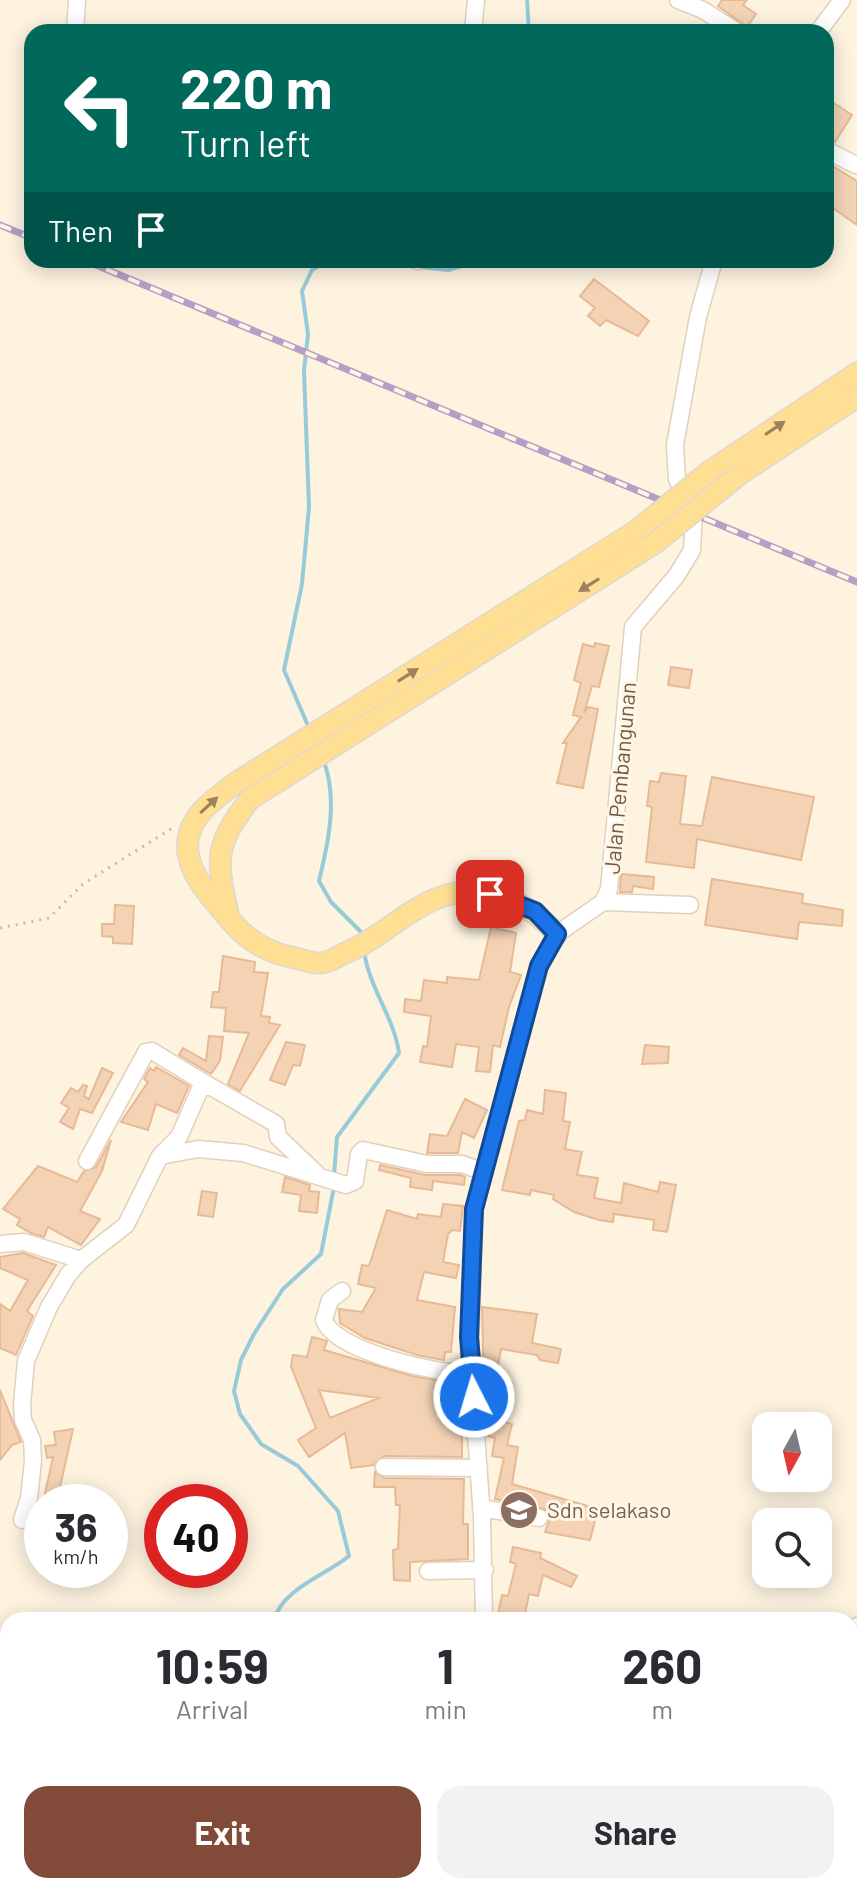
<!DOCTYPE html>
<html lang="en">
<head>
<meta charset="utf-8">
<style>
  body { margin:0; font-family:Barlow,sans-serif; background:#f2f2f3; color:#2b2b33; height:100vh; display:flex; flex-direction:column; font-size:30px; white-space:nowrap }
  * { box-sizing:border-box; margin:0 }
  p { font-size:26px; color:#7c7c81 }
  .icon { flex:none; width:44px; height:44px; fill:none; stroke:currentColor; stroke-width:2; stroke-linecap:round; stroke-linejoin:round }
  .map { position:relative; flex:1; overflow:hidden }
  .details { position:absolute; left:0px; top:1612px; width:858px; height:282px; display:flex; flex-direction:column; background:#fff; border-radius:24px 24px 0 0; box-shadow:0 4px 20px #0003 }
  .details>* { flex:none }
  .hud { position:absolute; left:24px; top:24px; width:810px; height:244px; border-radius:24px; box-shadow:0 4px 20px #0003; background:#00695c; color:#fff; overflow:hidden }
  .needle { width:52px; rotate:188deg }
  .buttons { position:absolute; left:752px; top:1412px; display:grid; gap:16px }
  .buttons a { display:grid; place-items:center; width:80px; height:80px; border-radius:16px; background:#fff; box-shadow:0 4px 20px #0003; font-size:40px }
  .speed { position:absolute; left:24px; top:1484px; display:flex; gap:16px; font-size:40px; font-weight:700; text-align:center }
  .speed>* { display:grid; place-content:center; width:104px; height:104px; border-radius:50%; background:#fff; box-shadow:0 4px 20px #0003; line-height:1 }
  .speed small { font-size:20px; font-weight:400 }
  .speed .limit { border:12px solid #d22; background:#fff; color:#111 }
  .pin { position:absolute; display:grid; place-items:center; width:68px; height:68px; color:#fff; margin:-34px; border-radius:16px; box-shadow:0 4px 12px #0006 }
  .me { position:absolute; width:88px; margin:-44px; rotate:355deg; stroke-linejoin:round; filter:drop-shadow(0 0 6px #0008) }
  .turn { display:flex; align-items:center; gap:28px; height:168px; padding:0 24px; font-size:36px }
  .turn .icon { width:104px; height:104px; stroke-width:2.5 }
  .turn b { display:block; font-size:56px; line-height:68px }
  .then { display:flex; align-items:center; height:76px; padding:0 24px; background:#0003; gap:16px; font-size:30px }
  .eta { display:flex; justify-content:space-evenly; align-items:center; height:136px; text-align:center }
  .eta b { font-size:48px; font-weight:700; line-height:56px }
  .action { display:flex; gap:16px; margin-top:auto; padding:16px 24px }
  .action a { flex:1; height:92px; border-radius:24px; background:#824a38; color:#fff; font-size:32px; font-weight:700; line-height:92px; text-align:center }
  .action a+a { background:#f2f2f3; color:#2b2b33 }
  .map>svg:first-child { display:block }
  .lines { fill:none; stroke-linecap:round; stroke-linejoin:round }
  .stream { stroke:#99cad9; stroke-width:4 }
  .building { fill:#f4d3b5; stroke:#e7ba95; stroke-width:2; fill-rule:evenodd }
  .minor-casing { stroke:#e1d0bb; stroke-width:19 }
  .major-casing { stroke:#ded7d3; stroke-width:23 }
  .path { stroke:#d8b699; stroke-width:3; stroke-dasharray:2 6; stroke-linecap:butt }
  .minor { stroke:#fff; stroke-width:16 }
  .major { stroke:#ffdf94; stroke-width:20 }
  .rail-casing { stroke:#b69ec6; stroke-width:7 }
  .rail { stroke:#fff7e6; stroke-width:4; stroke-dasharray:12; stroke-linecap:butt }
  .major-bridge-casing { stroke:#ded7d3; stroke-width:23; stroke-linecap:butt }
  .major-bridge { stroke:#ffdf94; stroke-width:20 }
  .oneway { fill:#9e825d }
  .route-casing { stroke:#114b97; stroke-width:20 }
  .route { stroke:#1a73e8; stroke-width:14 }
  .labels { text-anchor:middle; stroke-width:6; stroke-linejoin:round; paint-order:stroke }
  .street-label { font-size:22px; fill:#745a46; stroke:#fff7e6 }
  .education-label { font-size:22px; fill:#785e54; stroke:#fff7e6; text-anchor:start }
</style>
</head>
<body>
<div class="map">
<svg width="857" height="1893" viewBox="0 0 857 1893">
  <rect width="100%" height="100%" fill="#fdf3df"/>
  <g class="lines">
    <!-- stream -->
    <path class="stream" d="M527,0L529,32
      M357,260L448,270L481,260
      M309,728L284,670L302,584L309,507L304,371L308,334L302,291L312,270L328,261L339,260
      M324,762C338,799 328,844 319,881L331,902L363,934
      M334,1175L337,1137L399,1053C394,1017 369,988 364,951
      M274,1620C282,1589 326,1575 349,1556L338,1511L298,1466L261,1444L240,1414L234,1391L241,1360L254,1334L283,1289L321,1254L334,1187
      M405,1886L407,1893"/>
  </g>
  <!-- building -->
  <path class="building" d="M722,0H747L743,5L756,14L747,27L718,6Z
    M826,98L852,115L835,142L826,139Z
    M826,162L857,181V225L826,203Z
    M594,279L649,321L638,336L606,320L600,326L588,316L595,308L580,296Z
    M595,643L609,646L599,687L592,686L584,713L588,707L598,709L583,788L557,783L567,743H563L581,717L573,715L581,683L574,680L583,644L594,647Z
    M671,667L692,670L689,688L668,685Z
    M661,773L686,776L680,824L702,826L712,777L814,797L801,860L697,839L694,868L646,862L652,807L647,806L650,781L659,782Z
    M621,874L654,877L653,889L633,886L632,892H620Z
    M712,879L803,894L802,903L843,910L842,926L799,922L797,939L705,925Z
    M115,905L134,906L132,944L113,943V937L102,936V924H114Z
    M491,927L516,933L510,972L521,975L509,1007L500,1047L493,1045L490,1072L476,1071L479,1047L456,1044L452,1067L420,1062L423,1046L427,1047L431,1016L404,1012L405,999L421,1001L424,980L447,983V977L479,980Z
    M223,956L255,962L254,972L268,973L261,1016L270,1017L269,1023L280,1025L240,1091L228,1084L249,1033L224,1031L226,1008L211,1007L213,992H219Z
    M209,1036L223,1037L220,1061L211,1074L179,1055L183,1048L206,1061Z
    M286,1042L305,1045L300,1066L293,1065L285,1085L270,1080Z
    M645,1045L669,1047L668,1063L642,1064Z
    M156,1067L189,1086L177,1113L156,1104L148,1130L121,1122L148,1082L144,1079L150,1068L154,1071Z
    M102,1068L113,1073L92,1113L80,1109L73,1129L60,1122L69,1108L61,1103L71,1088L78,1092L83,1085L87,1086L84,1096L89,1099Z
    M545,1090L566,1093L563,1121L570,1122L565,1149L582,1152L577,1175L598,1178L594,1198L621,1203L624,1183L658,1192L660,1182L676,1185L667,1232L653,1230L654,1220L614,1214L613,1222L599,1220L574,1212L553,1199L554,1195L531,1190L530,1195L502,1190L519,1121L525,1120L527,1110L543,1114Z
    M465,1099L487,1110L474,1138L462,1132L458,1153H427L430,1134L447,1136Z
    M111,1140L102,1171L80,1211L100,1219L81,1245L48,1227L44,1237L31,1233L17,1225L20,1219L3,1209L38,1166L77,1182L84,1171L96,1167Z
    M380,1165L425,1175H460L465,1177L464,1185L433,1181L432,1190L410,1187L411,1178L379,1170Z
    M285,1177L310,1185L309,1191L319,1192L317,1213L299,1211L301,1195L282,1192Z
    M202,1191L217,1193L213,1217L198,1215Z
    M443,1204L463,1206L460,1231L452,1230L448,1234L443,1262L459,1265L456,1278L424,1272L417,1300L455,1307L451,1352H445L444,1360L417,1355L365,1338L340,1323L339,1309L362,1312L376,1288L358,1284L362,1265L369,1266L387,1210L417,1219L418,1214L441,1217Z
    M23,1253L56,1265L27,1311L33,1316L16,1355L0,1348V1304L10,1311L28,1280L0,1268V1257Z
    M482,1307L537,1314L532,1343L561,1349L558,1363L540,1360L537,1355L501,1349L496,1376L504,1377L502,1391L484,1388Z
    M312,1337L327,1341L324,1350L412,1376L457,1384L451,1428L462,1429V1457L384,1456L374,1465L351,1468L345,1433L309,1457L298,1440L316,1428L291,1367L293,1355L307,1357ZM319,1390L379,1398L330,1418Z
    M0,1390L21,1442L12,1445L0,1460Z
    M492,1419L512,1424L507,1445L518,1447L512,1484L598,1509L590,1540L545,1532L550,1519L545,1509L495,1499L504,1458L492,1456L495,1438L488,1436Z
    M73,1429L58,1496L45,1494L53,1457L47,1458L45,1446L56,1445L54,1432Z
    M375,1472L384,1478L464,1479L463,1524H468V1559L410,1562V1581L394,1580L393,1550L398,1549L400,1505H396L395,1487H374Z
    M513,1547L541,1553L540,1558L577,1576L571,1587L543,1575L538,1596L529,1594L524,1619L498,1615L502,1595L508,1596L516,1564L510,1562Z"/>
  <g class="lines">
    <defs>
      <path id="minor" d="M678,0L703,10L737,32
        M75,32L77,0
        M473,32L476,0
        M818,32L842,0
        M826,150L856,165
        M417,261V260
        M603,902L690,905
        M161,1155L179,1137L200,1089L208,1085L276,1124L278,1137L316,1173
        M87,1161L146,1052L152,1051L208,1085
        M0,1244L24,1242L81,1260
        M342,1291L330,1300L324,1320C334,1351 442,1376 471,1373
        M384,1467L479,1468
        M481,1508L539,1518
        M22,1520L29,1498L33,1461L32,1440L23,1420L22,1405L26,1361L49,1307L68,1275L81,1260L126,1225L160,1156L198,1149L243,1153L346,1185L355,1181L359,1154L363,1150L427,1164H462L484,1172
        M428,1571L485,1570
        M484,1620L482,1517L470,1352L474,1209L539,966L557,934L603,902L609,889L633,627L677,575L692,550L694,514L677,479L675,445L698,317L714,260
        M850,1644L857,1626
        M850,1765L857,1767
        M472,1890L489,1893
        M717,1893L720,1886
        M779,1893L780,1886
        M852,1893L857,1873"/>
      <path id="major" d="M710,471L857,373
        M740,474L857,397
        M228,914C216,858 214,846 250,799L655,543
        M557,934C537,913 519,901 490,894C429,880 395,933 343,954C337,957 328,963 321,963C312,964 300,959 291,957C266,952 246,939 230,920C214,901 192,879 188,853C184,818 213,800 237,782L636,531"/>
    </defs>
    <!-- minor casing -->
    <use href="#minor" class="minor-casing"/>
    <!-- major casing -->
    <use href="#major" class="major-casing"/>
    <!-- path -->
    <path class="path" d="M0,928L49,918L83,884L174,827"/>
    <!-- minor -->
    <use href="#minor" class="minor"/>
    <!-- major -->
    <use href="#major" class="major"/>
    <defs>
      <path id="rail" d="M0,225L32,238
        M84,260L857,582"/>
    </defs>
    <!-- rail casing -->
    <use href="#rail" class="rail-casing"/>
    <!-- rail -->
    <use href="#rail" class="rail"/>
    <defs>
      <path id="major-bridge" d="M636,531L710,471
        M655,543L740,474"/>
    </defs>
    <!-- major-bridge casing -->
    <use href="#major-bridge" class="major-bridge-casing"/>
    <!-- major-bridge -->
    <use href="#major-bridge" class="major-bridge"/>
  </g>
  <!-- one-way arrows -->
  <defs><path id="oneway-solid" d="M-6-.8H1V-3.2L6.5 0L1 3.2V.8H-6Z" transform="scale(2)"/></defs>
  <g class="oneway">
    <use href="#oneway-solid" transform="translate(775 428) rotate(-34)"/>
    <use href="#oneway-solid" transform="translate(589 585) rotate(148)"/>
    <use href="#oneway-solid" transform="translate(408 675) rotate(-32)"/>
    <use href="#oneway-solid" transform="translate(209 805) rotate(-43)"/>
  </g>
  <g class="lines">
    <defs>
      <path id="route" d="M474,1397L469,1337L474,1209L539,966L557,934L535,911L490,894"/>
    </defs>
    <!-- route casing -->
    <use href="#route" class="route-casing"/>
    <!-- route -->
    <use href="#route" class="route"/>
  </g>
  <!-- icons -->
  <defs>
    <symbol id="school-disc" viewBox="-11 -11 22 22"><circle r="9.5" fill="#8d6e63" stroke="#fff7e6"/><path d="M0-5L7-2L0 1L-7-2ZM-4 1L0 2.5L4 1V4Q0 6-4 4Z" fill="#fff"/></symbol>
  </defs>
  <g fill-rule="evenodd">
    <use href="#school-disc" x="497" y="1488" width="44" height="44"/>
  </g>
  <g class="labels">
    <!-- street labels -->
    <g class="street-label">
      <text transform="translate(620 778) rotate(-85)" y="8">Jalan Pembangunan</text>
    </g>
    <!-- education labels -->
    <g class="education-label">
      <text x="547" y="1518">Sdn selakaso</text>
    </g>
  </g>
</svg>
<div class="buttons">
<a><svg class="needle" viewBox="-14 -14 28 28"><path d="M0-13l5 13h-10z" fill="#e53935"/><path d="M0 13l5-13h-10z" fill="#7c7c81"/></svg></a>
<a><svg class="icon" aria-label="search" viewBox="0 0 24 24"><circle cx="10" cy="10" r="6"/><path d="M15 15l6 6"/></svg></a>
</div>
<div class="speed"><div>36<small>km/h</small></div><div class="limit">40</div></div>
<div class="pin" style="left:490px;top:894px;background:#d93025"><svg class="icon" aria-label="arrive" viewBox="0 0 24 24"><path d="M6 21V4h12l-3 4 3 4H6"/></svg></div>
<svg class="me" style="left:474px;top:1397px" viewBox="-20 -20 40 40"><circle r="17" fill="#1a73e8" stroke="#fff" stroke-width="3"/><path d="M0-11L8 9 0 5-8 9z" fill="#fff"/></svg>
<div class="hud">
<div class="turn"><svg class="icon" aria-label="left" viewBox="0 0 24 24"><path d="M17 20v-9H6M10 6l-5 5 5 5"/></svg><div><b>220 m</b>Turn left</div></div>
<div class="then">Then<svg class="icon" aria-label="arrive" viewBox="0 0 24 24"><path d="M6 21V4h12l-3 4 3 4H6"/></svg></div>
</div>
<section class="details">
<div class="eta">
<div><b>10:59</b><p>Arrival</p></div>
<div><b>1</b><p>min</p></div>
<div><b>260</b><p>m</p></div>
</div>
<div class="action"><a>Exit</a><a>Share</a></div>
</section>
</div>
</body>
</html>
